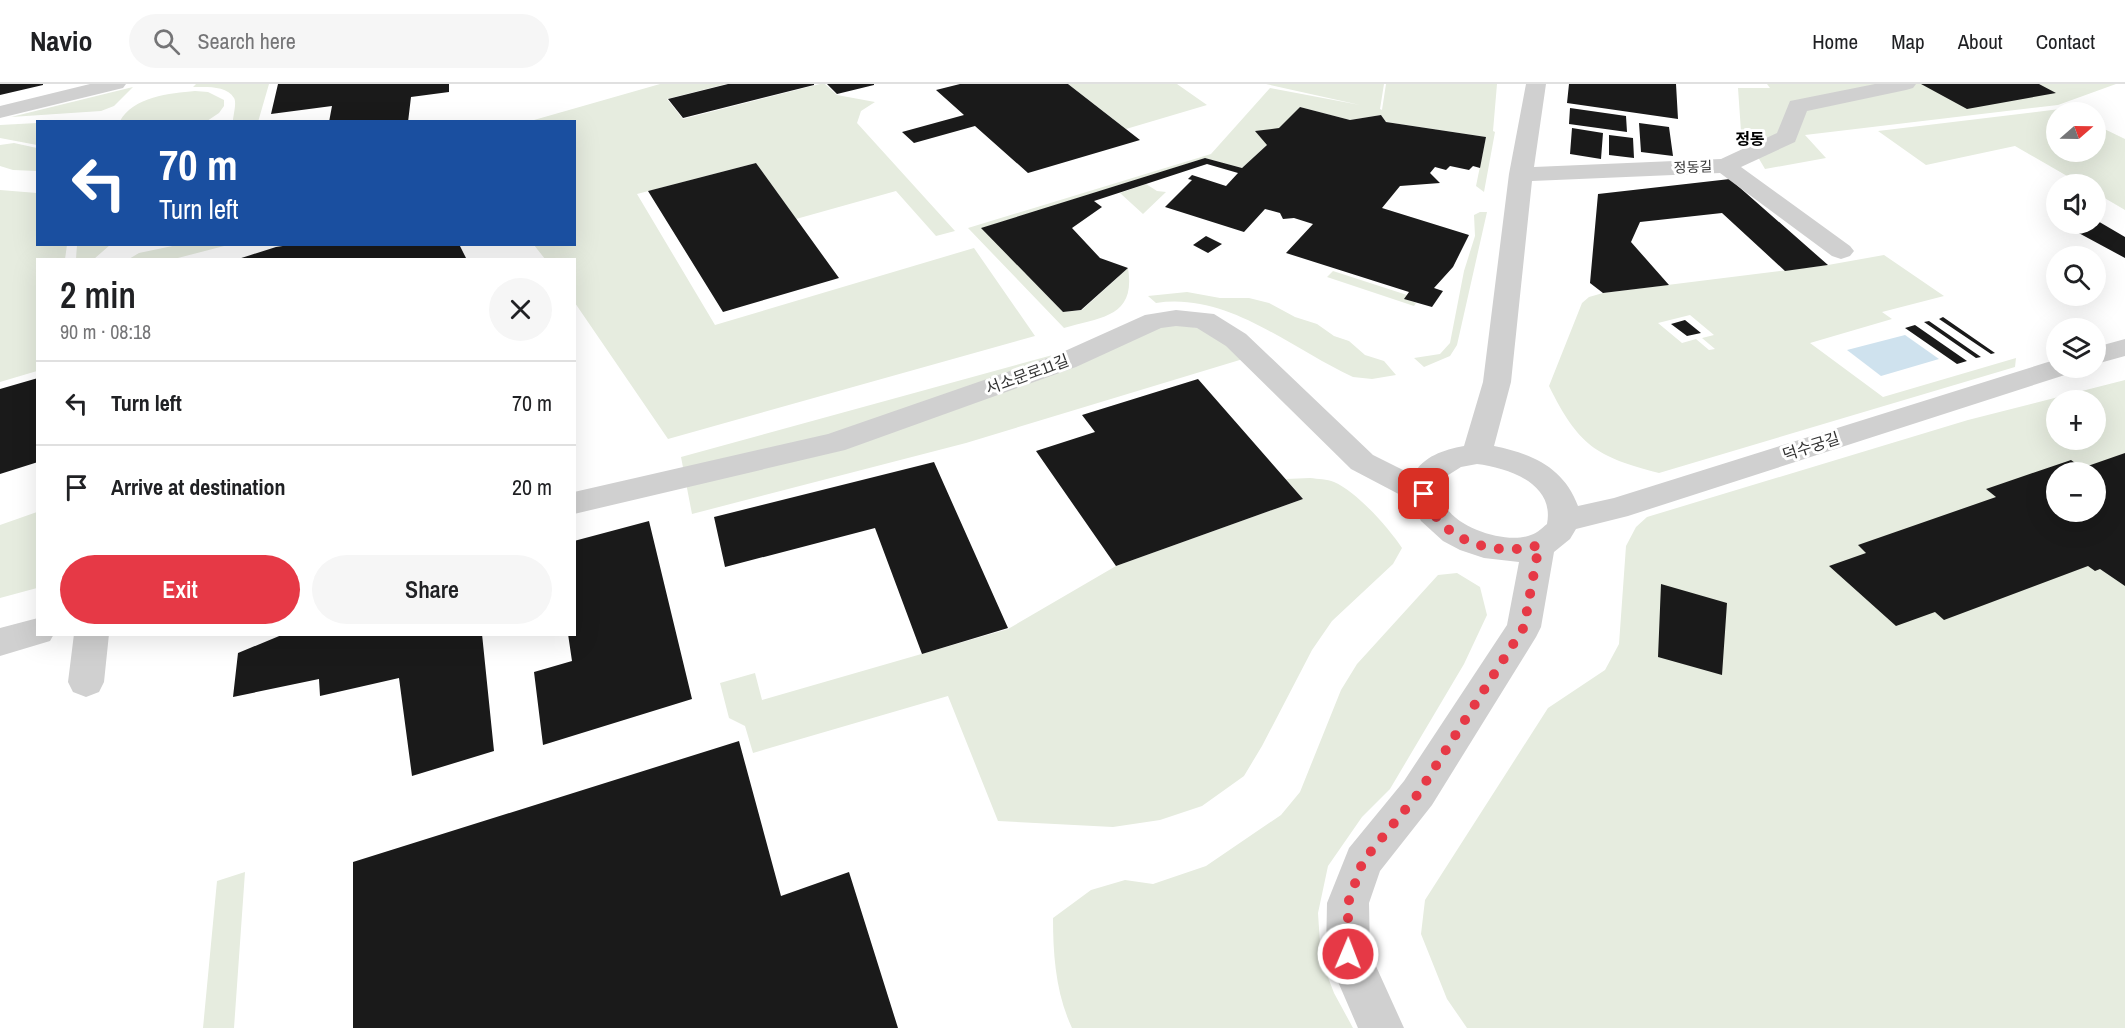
<!DOCTYPE html>
<html lang="en">
<head>
<meta charset="utf-8">
<style>
  body { margin:0; font-family:"Archivo Narrow","Noto Sans KR",sans-serif; background:#f6f6f6; color:#202124; height:100vh; display:flex; flex-direction:column; font-size:22px; white-space:nowrap }
  * { box-sizing:border-box; margin:0 }
  p { font-size:20px; color:#757577 }
  .icon { flex:none; width:33px; height:33px; fill:none; stroke:currentColor; stroke-width:2; stroke-linecap:round; stroke-linejoin:round }
  .map { position:relative; flex:1; overflow:hidden }
  .side { position:absolute; left:36px; top:174px; width:540px; height:378px; display:flex; flex-direction:column; background:#fff; border-radius:0px; box-shadow:0 6px 24px #0002 }
  .side>* { flex:none }
  .banner { position:absolute; left:36px; top:36px; width:540px; height:126px; border-radius:0px; box-shadow:0 6px 24px #0002; background:#1a4fa0; color:#fff; overflow:hidden }
  .needle { width:39px; rotate:70deg }
  .buttons { position:absolute; left:2046px; top:18px; display:grid; gap:12px }
  .buttons a { display:grid; place-items:center; width:60px; height:60px; border-radius:50%; background:#fff; box-shadow:0 6px 24px #0002; font-size:30px }
  .pin { position:absolute; display:grid; place-items:center; width:51px; height:51px; color:#fff; margin:-26px; border-radius:12px; box-shadow:0 3px 9px #0006 }
  .me { position:absolute; width:66px; margin:-33px; rotate:1deg; stroke-linejoin:round; filter:drop-shadow(0 0 4px #0008) }
  .turn { display:flex; align-items:center; gap:21px; height:126px; padding:0 24px; font-size:27px }
  .turn .icon { width:78px; height:78px; stroke-width:2.5 }
  .turn b { display:block; font-size:42px; line-height:51px }
  .round { display:grid; place-items:center; flex:none; width:63px; height:63px; border-radius:32px; background:#f6f6f6 }
  .head { display:flex; align-items:center; justify-content:space-between; height:102px; padding:0 24px }
  h1 { font-size:36px; font-weight:600; line-height:45px }
  .button { display:flex; gap:12px; margin-top:auto; padding:12px 24px }
  .button a { flex:1; height:69px; border-radius:36px; background:#e63946; color:#fff; font-size:24px; font-weight:600; line-height:69px; text-align:center }
  .button a+a { background:#f6f6f6; color:#202124 }
  ul { padding:0; list-style:none }
  li { display:flex; align-items:center; gap:18px; height:84px; padding:0 24px; border-top:2px solid #e0e0e0 }
  li div { flex:1 }
  li b { display:block; font-size:22px }
  li em { font-style:normal }
  header { display:flex; align-items:center; gap:36px; box-sizing:border-box; height:84px; padding:0 30px; background:#fff; border-bottom:2px solid #e0e0e0 }
  header strong { font-size:28px }
  nav { display:flex; gap:33px; margin-inline-start:auto; font-size:21px }
  .search { width:420px; height:54px; background:#f6f6f6; display:flex; align-items:center; gap:15px; box-sizing:border-box; padding:0 21px; border-radius:33px; color:#757577; font-size:22px }
  .map>svg:first-child { display:block }
  .green { fill:#e6ecdf; fill-rule:evenodd }
  .water { fill:#cfe2ee }
  .building { fill:#1a1a1a; fill-rule:evenodd }
  .lines { fill:none; stroke-linecap:round; stroke-linejoin:round }
  .minor { fill:#d0d0d0; fill-rule:evenodd }
  .route { stroke:#e63946; stroke-width:10; stroke-dasharray:0 18 }
  .labels { text-anchor:middle; stroke-width:6; stroke-linejoin:round; paint-order:stroke }
  .far-street-label { font-size:14px; fill:#333; stroke:#fff }
  .far-quarter-label { font-size:16px; font-weight:bold; fill:#000; stroke:#fff }
  .street-label { font-size:16px; fill:#333; stroke:#fff }
</style>
</head>
<body>
<header>
<strong>Navio</strong>
<div class="search"><svg class="icon" aria-label="search" viewBox="0 0 24 24"><circle cx="10" cy="10" r="6"/><path d="M15 15l6 6"/></svg>Search here</div>
<nav><a>Home</a><a>Map</a><a>About</a><a>Contact</a></nav>
</header>
<div class="map">
<svg width="2125" height="944" viewBox="0 0 2125 944">
  <rect width="100%" height="100%" fill="#fff"/>
  <!-- green -->
  <path class="green" d="M196,0H269L258,38L233,37C233,31 237,19 234,14C227,1 205,3 193,3Z
    M660,0H726L667,15L683,35L820,0H825L837,11L875,18L861,27L857,39L955,147L936,152L896,107L796,135L756,79L637,110L715,241L974,164L1035,252L668,355L575,219L574,176L545,175L534,161L574,160V38H527Z
    M1068,0H1177L1207,21L1126,45Z
    M1266,0H1384L1380,25L1382,26L1386,0H1497L1493,47L1495,48L1484,108L1476,102L1486,53L1386,38L1381,31L1350,36L1300,23L1267,61L1242,84L1205,74L982,144L1063,228L1082,226L1128,184C1136,233 1102,233 1064,244L968,144L1211,70L1270,4L1360,21Z
    M1767,0H2116L2058,21L1805,51L1826,74L1765,85L1755,68L1742,62L1738,4H1770Z
    M133,3L114,22L101,27L11,33Z
    M195,7L208,8L224,16V22L219,29L207,37H120C133,13 170,9 195,7Z
    M2060,25L2067,28H2056V68H2096V41L2125,55V126L2096,109V100H2081L2015,62L1926,81L1878,47Z
    M37,39V61L0,54V41Z
    M14,59L37,64V87L13,86L0,82V61Z
    M1146,100L1157,107L1166,108L1143,130L1120,109Z
    M0,106L37,109L38,160L67,161L65,175L38,176L37,287L0,298Z
    M1480,128H1487L1457,261L1450,272L1424,283L1414,274L1440,270L1450,259L1464,187L1475,152L1474,131Z
    M182,160L228,161L174,175H129L139,169Z
    M77,161V160L110,161L94,175H76Z
    M1884,171L1944,212L1882,228L1892,235L1810,259L1883,313L2016,274L2015,283L1659,389C1596,373 1578,361 1549,302L1582,219L1589,213L1603,209L1828,181ZM1690,231L1714,251L1702,254L1715,265L1709,266L1696,255L1682,259L1658,239Z
    M1333,187L1407,211L1405,215L1416,219L1414,222L1327,193Z
    M1187,208L1220,214H1249L1269,219L1295,233L1317,240L1334,252L1349,257L1365,271L1384,277L1396,291L1372,295L1353,293C1290,264 1228,208 1156,219L1148,212Z
    M1179,240L1211,247L1243,275L966,359L692,430L681,373L1162,241Z
    M2125,296V944H1467L1447,915L1421,850L1425,816L1548,624L1605,586L1619,560L1626,462L1636,443L1647,433L1968,336ZM2056,316H2096V356H2056ZM2056,388H2096V428H2056Z
    M1310,394C1318,395 1327,395 1334,398C1357,408 1388,443 1402,464L1393,480L1332,537L1312,566L1262,662L1244,692L1202,722L1160,736L1113,743L998,737L948,612L753,669L745,642L729,634L720,599L755,589L762,616L1008,545L1116,482L1303,415L1286,395Z
    M37,428V504L0,514V441Z
    M1457,489L1480,503L1487,531L1464,580L1390,705L1362,733L1328,782L1318,829L1321,875L1334,909L1353,944H1072C1056,910 1053,872 1053,834L1091,806L1125,796L1153,800L1206,782L1281,731L1300,708L1341,606L1357,580L1438,491Z
    M245,788L234,944H203L217,797Z"/>
  <!-- water -->
  <path class="water" d="M1905,251L1939,275L1881,292L1847,266Z"/>
  <!-- building -->
  <path class="building" d="M0,0H43V1L0,11Z
    M278,0H449V8L411,13L408,38H329L332,22L271,30Z
    M728,0H814V1L683,34L668,15Z
    M827,0H874V1L837,10Z
    M960,0H1068L1140,56L1028,89L975,42L914,59L902,48L964,31L936,6Z
    M1569,0H1676L1678,35L1567,19Z
    M1921,0H2039L2056,9L1967,25Z
    M1300,23L1350,36L1381,31L1386,38L1486,53L1480,84L1473,82L1469,86L1450,82L1446,86L1435,83L1430,89L1440,99L1400,102L1382,124L1469,151L1453,183L1434,204L1443,207L1432,223L1404,215L1409,208L1286,169L1313,140L1294,134L1283,135L1280,129L1265,125L1244,148L1165,123L1192,96L1188,95L1192,91L1226,102L1238,89L1207,80L1094,117L1102,123L1072,144L1100,174L1128,184L1081,226L1063,228L981,144L1205,74L1242,84L1267,61L1255,47L1279,44Z
    M1570,24L1626,32L1627,48L1569,40Z
    M1639,39L1669,43L1673,72L1641,68Z
    M1572,44L1603,49L1601,75L1570,70Z
    M1609,51L1633,54L1634,74L1609,71Z
    M756,79L839,194L723,228L648,107Z
    M1730,95L1828,181L1785,187L1722,129L1640,138L1631,158L1669,201L1603,209L1590,199L1598,110Z
    M2096,136L2125,153V174L2062,140H2096Z
    M1206,152L1222,160L1208,169L1193,161Z
    M296,160H459L466,174L459,176H235L276,163Z
    M1943,233L1995,269L1991,270L1939,235Z
    M1685,236L1701,249L1687,252L1671,240Z
    M1929,237L1981,273L1976,274L1924,238Z
    M1915,241L1967,277L1957,280L1905,244Z
    M38,294V378L0,390V305Z
    M1198,295L1303,415L1116,482L1036,367L1095,348L1082,331Z
    M2125,369V502L2100,485L2095,487L2088,482L1944,536L1935,528L1896,542L1829,482L1866,469L1858,461L1996,413L1986,405L2071,376L2082,384ZM2056,388H2096V428H2056Z
    M934,378L1008,544L922,570L875,444L725,483L714,433Z
    M649,437L692,615L543,661L534,588L572,577L568,550H574V457Z
    M1661,500L1727,519L1722,591L1658,573Z
    M284,550H482L494,667L412,692L399,594L320,612L319,595L233,613L238,569Z
    M739,657L781,812L849,788L898,944H353V778Z"/>
  <g class="lines">
    <!-- minor -->
    <path class="minor" d="M90,0H126L123,4L0,34V22Z
      M1526,0H1546L1534,83L1721,75L1777,49L1790,17L1875,0H1916L1913,4L1906,6L1807,27L1795,58L1741,83L1850,162L1854,167L1850,172L1841,175L1832,172L1720,89L1532,97L1511,298L1494,362C1533,370 1564,384 1578,422L1614,414L2048,278L2056,276V284H2072L2068,290L1628,432L1576,445L1570,455L1554,468L1541,543L1536,553L1432,721L1380,787L1369,819L1370,869L1404,944H1358L1326,870L1327,819L1349,764L1404,697L1507,541L1519,478L1484,474L1460,466L1443,457L1421,437L1410,416L1351,385L1226,262L1197,244L1176,242L1161,244L1076,283L845,366L574,430V408L828,350L1056,271L1145,231L1176,226L1214,230L1246,250L1373,371L1413,391C1424,372 1443,366 1464,362L1483,298L1509,90ZM1477,380C1508,384 1555,399 1547,440C1541,445 1536,450 1528,452C1498,461 1427,435 1442,395L1461,383Z
      M2125,255V272L2096,280V263Z
      M38,534V550H54L50,557L0,572V544Z
      M74,550H109L104,598L99,608L86,613L73,608L68,598Z"/>
  </g>
  <g class="lines">
    <!-- route -->
    <path class="route" d="M1348,870V819L1363,777L1418,710L1524,543L1539,461C1495,474 1439,457 1424,410"/>
  </g>
  <g class="labels">
    <!-- far-street labels -->
    <g class="far-street-label">
      <text transform="translate(1693 83) rotate(-2)" y="5">정동길</text>
    </g>
    <!-- far-quarter labels -->
    <g class="far-quarter-label">
      <text x="1750" y="61">정동</text>
    </g>
    <!-- street labels -->
    <g class="street-label">
      <text transform="translate(1027 290) rotate(-20)" y="6">서소문로11길</text>
      <text transform="translate(1811 362) rotate(-18)" y="6">덕수궁길</text>
    </g>
  </g>
</svg>
<div class="buttons">
<a><svg class="needle" viewBox="-14 -14 28 28"><path d="M0-13l5 13h-10z" fill="#e53935"/><path d="M0 13l5-13h-10z" fill="#757577"/></svg></a>
<a><svg class="icon" aria-label="sound" viewBox="0 0 24 24"><path d="M4 9h4l5-4v14l-5-4H4zM17 9q2 3 0 6"/></svg></a>
<a><svg class="icon" aria-label="search" viewBox="0 0 24 24"><circle cx="10" cy="10" r="6"/><path d="M15 15l6 6"/></svg></a>
<a><svg class="icon" aria-label="layers" viewBox="0 0 24 24"><path d="M12 4l9 5-9 5-9-5zM3 14l9 5 9-5"/></svg></a>
<a>+</a>
<a>−</a>
</div>
<div class="pin" style="left:1424px;top:410px;background:#d93025"><svg class="icon" aria-label="arrive" viewBox="0 0 24 24"><path d="M6 21V4h12l-3 4 3 4H6"/></svg></div>
<svg class="me" style="left:1348px;top:870px" viewBox="-20 -20 40 40"><circle r="17" fill="#e63946" stroke="#fff" stroke-width="3"/><path d="M0-11L8 9 0 5-8 9z" fill="#fff"/></svg>
<div class="banner">
<div class="turn"><svg class="icon" aria-label="left" viewBox="0 0 24 24"><path d="M17 20v-9H6M10 6l-5 5 5 5"/></svg><div><b>70 m</b>Turn left</div></div>
</div>
<section class="side">
<div class="head"><div><h1>2 min</h1><p>90 m · 08:18</p></div><a class="round"><svg class="icon" aria-label="close" viewBox="0 0 24 24"><path d="M6 6l12 12M18 6L6 18"/></svg></a></div>
<ul>
<li><svg class="icon" aria-label="left" viewBox="0 0 24 24"><path d="M17 20v-9H6M10 6l-5 5 5 5"/></svg><div><b>Turn left</b></div><em>70 m</em></li>
<li><svg class="icon" aria-label="arrive" viewBox="0 0 24 24"><path d="M6 21V4h12l-3 4 3 4H6"/></svg><div><b>Arrive at destination</b></div><em>20 m</em></li>
</ul>
<div class="button"><a>Exit</a><a>Share</a></div>
</section>
</div>
</body>
</html>
